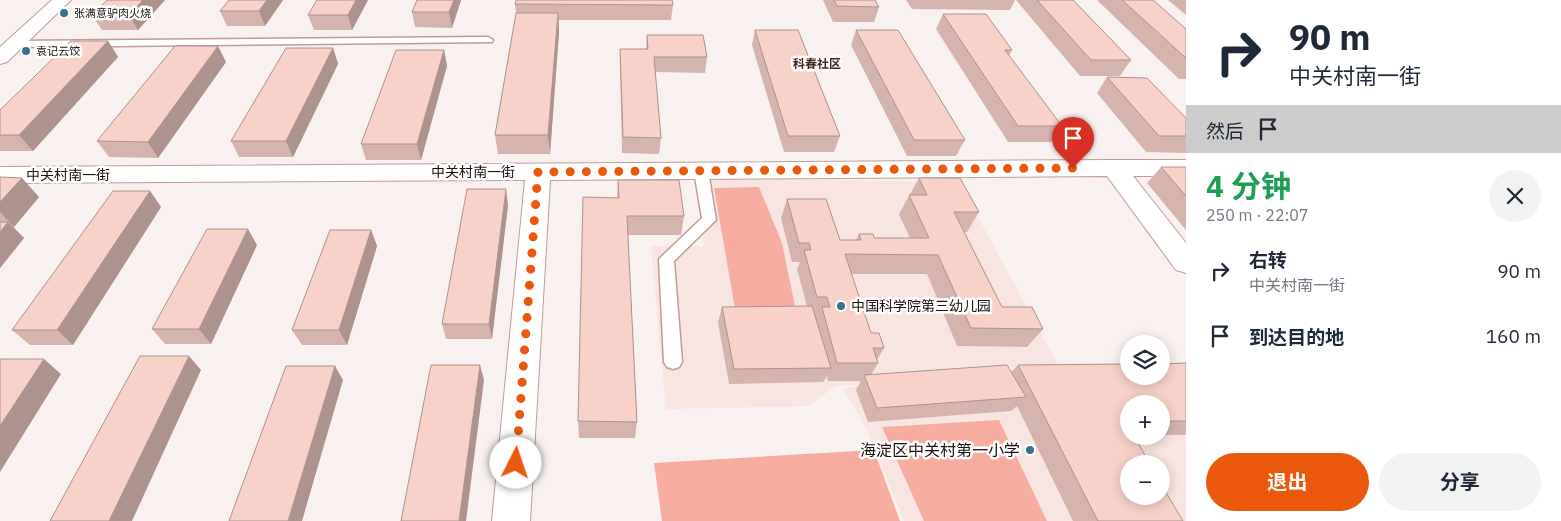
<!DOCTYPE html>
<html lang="zh">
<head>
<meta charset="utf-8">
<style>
  body { margin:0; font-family:"IBM Plex Sans","Noto Sans SC",sans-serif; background:#f2f2f3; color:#1f2937; height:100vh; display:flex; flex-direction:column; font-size:19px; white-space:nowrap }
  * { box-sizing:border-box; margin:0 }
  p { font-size:16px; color:#747a83 }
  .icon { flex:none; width:28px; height:28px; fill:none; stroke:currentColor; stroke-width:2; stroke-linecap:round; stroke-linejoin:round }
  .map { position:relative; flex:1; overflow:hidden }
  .details { display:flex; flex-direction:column; background:#fff; width:375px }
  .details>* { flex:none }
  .banner { background:#fff; color:#1f2937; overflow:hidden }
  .tools { position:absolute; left:1120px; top:335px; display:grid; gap:10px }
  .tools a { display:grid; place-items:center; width:50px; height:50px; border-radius:50%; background:#fff; box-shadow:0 2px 12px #0003; font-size:25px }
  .pin { position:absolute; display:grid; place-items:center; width:42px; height:42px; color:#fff; margin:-51px -21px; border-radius:50% 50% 50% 0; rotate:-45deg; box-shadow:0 0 5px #0007 }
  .pin .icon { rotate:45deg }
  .me { position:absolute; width:55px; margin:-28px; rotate:4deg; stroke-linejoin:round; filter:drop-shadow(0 0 4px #0008) }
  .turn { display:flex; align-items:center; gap:18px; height:105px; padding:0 20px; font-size:22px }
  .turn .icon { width:65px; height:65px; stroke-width:2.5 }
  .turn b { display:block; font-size:35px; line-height:42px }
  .then { display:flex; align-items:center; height:48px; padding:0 20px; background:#0003; gap:10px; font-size:19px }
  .round { display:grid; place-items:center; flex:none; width:52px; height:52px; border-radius:26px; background:#f2f2f3 }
  .summary { display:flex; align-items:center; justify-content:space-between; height:85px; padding:0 20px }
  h1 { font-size:30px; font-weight:700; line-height:38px; color:#1e9e55 }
  .action { display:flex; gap:10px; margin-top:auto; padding:10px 20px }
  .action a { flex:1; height:58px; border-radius:30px; background:#ea580c; color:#fff; font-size:20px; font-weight:700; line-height:58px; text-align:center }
  .action a+a { background:#f2f2f3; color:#1f2937 }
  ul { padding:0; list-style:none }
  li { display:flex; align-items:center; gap:15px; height:65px; padding:0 20px }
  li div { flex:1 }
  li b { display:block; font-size:19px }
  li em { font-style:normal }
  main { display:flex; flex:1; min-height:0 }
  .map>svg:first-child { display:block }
  .built { fill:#f8e4e1; fill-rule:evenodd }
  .green { fill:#f6ada0 }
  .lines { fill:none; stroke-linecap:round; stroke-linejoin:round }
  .lane-casing { stroke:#c19c95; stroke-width:3 }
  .street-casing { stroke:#c19c95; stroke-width:2 }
  .secondary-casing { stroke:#c19c95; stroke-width:2 }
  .lane { fill:#fff; fill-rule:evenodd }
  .street { fill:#fff; fill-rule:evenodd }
  .secondary { fill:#fff; fill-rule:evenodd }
  .wall { fill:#d5b4ad }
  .shaded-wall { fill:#ae928d }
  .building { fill:#f8d1c9; stroke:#ae928d }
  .route { stroke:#ea580c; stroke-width:9; stroke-dasharray:0 16.2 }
  .poi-dot { fill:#36738a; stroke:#fff; stroke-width:2 }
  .labels { text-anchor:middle; stroke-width:5; stroke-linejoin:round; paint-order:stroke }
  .far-poi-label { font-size:11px; fill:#1d100e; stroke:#fff; text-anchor:start }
  .far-neighbourhood-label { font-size:12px; font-weight:bold; fill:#41241f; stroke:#fff }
  .street-label { font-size:14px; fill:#1d100e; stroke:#fff }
  .poi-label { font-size:14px; fill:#1d100e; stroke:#fff; text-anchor:start }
  .near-poi-label { font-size:16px; fill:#1d100e; stroke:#fff; text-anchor:end }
</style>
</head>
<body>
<main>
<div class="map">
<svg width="1186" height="521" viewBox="0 0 1186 521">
  <rect width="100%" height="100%" fill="#f9f1ef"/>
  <!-- built -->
  <path class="built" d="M696,178L959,182L1059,366L938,369L891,381L991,373L1161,376L1186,372V521H904L868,432L843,388L866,385L836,386L808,406L666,409L651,246H704ZM1129,404H1161V436H1129ZM1129,464H1161V496H1129Z"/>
  <!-- green -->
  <path class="green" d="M759,187L782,243L798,321L737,320L714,188Z
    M999,420L1047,521H924L882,427Z
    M874,450L900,521H662L654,463Z"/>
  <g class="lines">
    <defs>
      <path id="lane" d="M488,37L493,40L492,42L15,47L10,44L15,41Z
        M701,167L708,171L716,220L674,261L682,362L679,367L673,369L667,367L664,362L659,259L702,218L694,171Z"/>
      <path id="street" d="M1113,160H1186V176H1133L1186,243V273L1176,270L1107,176L550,180L530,521H492L525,180L0,183V167Z"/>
      <path id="secondary" d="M52,0H71L7,62L0,64V47Z"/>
    </defs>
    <!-- lane casing -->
    <use href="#lane" class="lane-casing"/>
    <!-- street casing -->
    <use href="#street" class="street-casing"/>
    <!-- secondary casing -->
    <use href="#secondary" class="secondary-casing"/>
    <!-- lane -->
    <use href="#lane" class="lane"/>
    <!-- street -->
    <use href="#street" class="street"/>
    <!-- secondary -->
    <use href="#secondary" class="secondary"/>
  </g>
  <!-- wall -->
  <path class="wall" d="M165,0L138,30H102L92,15Z
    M283,0L265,26H227L220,11Z
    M317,0H368L352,30H314L308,15Z
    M417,0H461L452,28L415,27L412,12Z
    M823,0H875L879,7L874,22H833Z
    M906,0H1015L1010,10L912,9Z
    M1016,0H1073L1131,60L1120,76H1080Z
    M1097,0H1153L1186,29V79H1179Z
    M1168,0H1186V15Z
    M515,4L673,5L671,20H559V32L550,154H498L495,135L516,13Z
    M943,14L1012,50L1009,55L1062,126L1051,142H1008L936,29Z
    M755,30L840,136L834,152H784L752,45Z
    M856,30L965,140L956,156H907L851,45Z
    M647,35L707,57L705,73L655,72L661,138L659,154L622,153L620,65V49H646Z
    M108,41L118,57L33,151H0V110Z
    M333,48L338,64L293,157H239L231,141Z
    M444,50L447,66L421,160H366L361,144Z
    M226,62L158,158L109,157L97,141Z
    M1107,77L1186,118V153L1146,152L1097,93Z
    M1161,167H1186V230L1147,183Z
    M0,177L39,197L14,227H13L24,238L0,268Z
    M919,178L979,212L967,232H964L1002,307L1043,329L1027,347L957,346L927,274H851L871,333L884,348L877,360L878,363L871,375L1011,372L1018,365L1186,363V435H1161V404H1129V436L1183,521H1073L1017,406L1011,411L868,422L856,390L861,381H828L827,376L823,382L729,384L718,322L722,307L807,306L797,269L800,262H792L781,218L787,199L840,240H856L859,234L874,238H910L899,214Z
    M618,180L684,216L681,235H628L637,422L635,438H579L578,421L617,198Z
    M150,191L161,207L73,345H30L12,330Z
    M508,205L492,339H446L442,324Z
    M371,230L377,246L347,345H302L292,330Z
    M257,245L211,344H165L152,329Z"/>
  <!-- shaded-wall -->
  <path class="shaded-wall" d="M143,0H165L138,30L129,15Z
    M267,0H283L265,26L259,11Z
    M356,0H368L352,30L348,15Z
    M454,0H461L452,28L449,12Z
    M558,13L559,32L550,154L548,135Z
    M108,41L118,57L33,151L19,135Z
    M218,46L226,62L158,158L148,142Z
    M333,48L338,64L293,157L286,141Z
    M444,50L447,66L421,160L417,144Z
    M22,178L39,197L14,227L0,212V202Z
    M506,189L508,205L492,339L489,324Z
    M150,191L161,207L73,345L57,330Z
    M8,222L24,238L0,268V232Z
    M248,229L257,245L211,344L199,329Z
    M371,230L377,246L347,345L339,330Z
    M189,356L201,370L132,521H109Z
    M44,359L61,374L0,472V426Z
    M480,365L484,380L466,521H459Z
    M335,366L343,380L302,521H288Z"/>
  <!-- building -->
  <path class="building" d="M107,0H143L129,15H92Z
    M229,0H267L259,11H220Z
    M317,0H356L348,15H308Z
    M417,0H454L449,12H412Z
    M516,0H672L673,5L515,4Z
    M834,0H875L879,7L837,6Z
    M1037,0H1073L1131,60H1091Z
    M1122,0H1153L1186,29V58Z
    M516,13H558L548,135H495Z
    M943,14H986L1012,50H1005L1062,126H1018Z
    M755,30H798L840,136H788Z
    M856,30H898L965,140H914Z
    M647,35H703L707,57H654L661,138L623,137L620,49H648Z
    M71,41H108L19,135H0V110Z
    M175,46H218L148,142L97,141Z
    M286,48H333L286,141H231Z
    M396,50H444L417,144H361Z
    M1107,77L1147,78L1186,118V136H1159Z
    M1161,167H1186V196Z
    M0,177L22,178L0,202Z
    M919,178H960L979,212H954L1002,307H1032L1043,329L971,328L938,255L845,254L871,333H879L884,348H873L878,363H837L822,307H830L827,297H817L804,250H811L809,243H799L787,199H826L840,240H861L859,234H873L874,238H929L909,195H927Z
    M618,180H679L684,216H627L637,422L578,421L583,197L619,198Z
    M467,189H506L489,324H442Z
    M113,191H150L57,330H12Z
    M0,222H8L0,232Z
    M207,229H248L199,329H152Z
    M330,230H371L339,330H292Z
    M812,306L831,368L734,369L722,307Z
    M140,356H189L109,521H50Z
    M0,359H44L0,426Z
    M1186,363V421H1161V404H1129V421H1125L1129,428V436H1134L1150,464H1129V496H1161V484L1183,521H1098L1018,365L1129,364V376H1161V364Z
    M431,365H480L459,521H401Z
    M1007,365L1026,397L877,408L864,375Z
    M286,366H335L288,521H229Z"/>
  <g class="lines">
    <!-- route -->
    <path class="route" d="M516,463L538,172L1073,168"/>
  </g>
  <!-- markers -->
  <g class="poi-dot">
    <circle cx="64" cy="13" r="5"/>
    <circle cx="26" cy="51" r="5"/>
    <circle cx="841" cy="306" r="5"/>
    <circle cx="1030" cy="450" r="5"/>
  </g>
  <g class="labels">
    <!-- far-poi labels -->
    <g class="far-poi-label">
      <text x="74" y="17">张满意驴肉火烧</text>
      <text x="36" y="55">袁记云饺</text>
    </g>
    <!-- far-neighbourhood labels -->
    <g class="far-neighbourhood-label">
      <text x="817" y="68">科春社区</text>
    </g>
    <!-- street labels -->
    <g class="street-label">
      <text x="473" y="177">中关村南一街</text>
      <text x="68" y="180">中关村南一街</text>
    </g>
    <!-- poi labels -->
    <g class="poi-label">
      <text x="851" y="311">中国科学院第三幼儿园</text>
    </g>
    <!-- near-poi labels -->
    <g class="near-poi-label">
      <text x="1020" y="456">海淀区中关村第一小学</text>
    </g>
  </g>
</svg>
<div class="tools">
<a><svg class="icon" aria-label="layers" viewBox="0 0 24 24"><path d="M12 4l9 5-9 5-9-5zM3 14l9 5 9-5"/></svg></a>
<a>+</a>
<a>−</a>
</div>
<div class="pin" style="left:1073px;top:168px;background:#d93025"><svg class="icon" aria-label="arrive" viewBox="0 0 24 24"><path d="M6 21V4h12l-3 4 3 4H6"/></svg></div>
<svg class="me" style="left:516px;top:463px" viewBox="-20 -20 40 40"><circle r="19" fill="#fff"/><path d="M0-13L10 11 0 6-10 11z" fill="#ea580c"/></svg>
</div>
<section class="details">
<div class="banner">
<div class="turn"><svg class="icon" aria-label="right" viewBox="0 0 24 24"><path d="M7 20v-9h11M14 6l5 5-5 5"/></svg><div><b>90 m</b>中关村南一街</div></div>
<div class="then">然后<svg class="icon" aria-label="arrive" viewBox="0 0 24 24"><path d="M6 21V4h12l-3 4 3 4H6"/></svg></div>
</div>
<div class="summary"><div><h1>4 分钟</h1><p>250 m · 22:07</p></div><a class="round"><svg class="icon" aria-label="close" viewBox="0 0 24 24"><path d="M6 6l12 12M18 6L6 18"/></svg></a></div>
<ul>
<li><svg class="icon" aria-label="right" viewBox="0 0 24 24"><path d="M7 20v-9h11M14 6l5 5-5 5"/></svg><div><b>右转</b><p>中关村南一街</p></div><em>90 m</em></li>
<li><svg class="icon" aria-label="arrive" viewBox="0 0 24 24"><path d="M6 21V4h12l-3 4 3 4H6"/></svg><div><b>到达目的地</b></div><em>160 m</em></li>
</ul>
<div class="action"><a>退出</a><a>分享</a></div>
</section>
</main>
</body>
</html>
